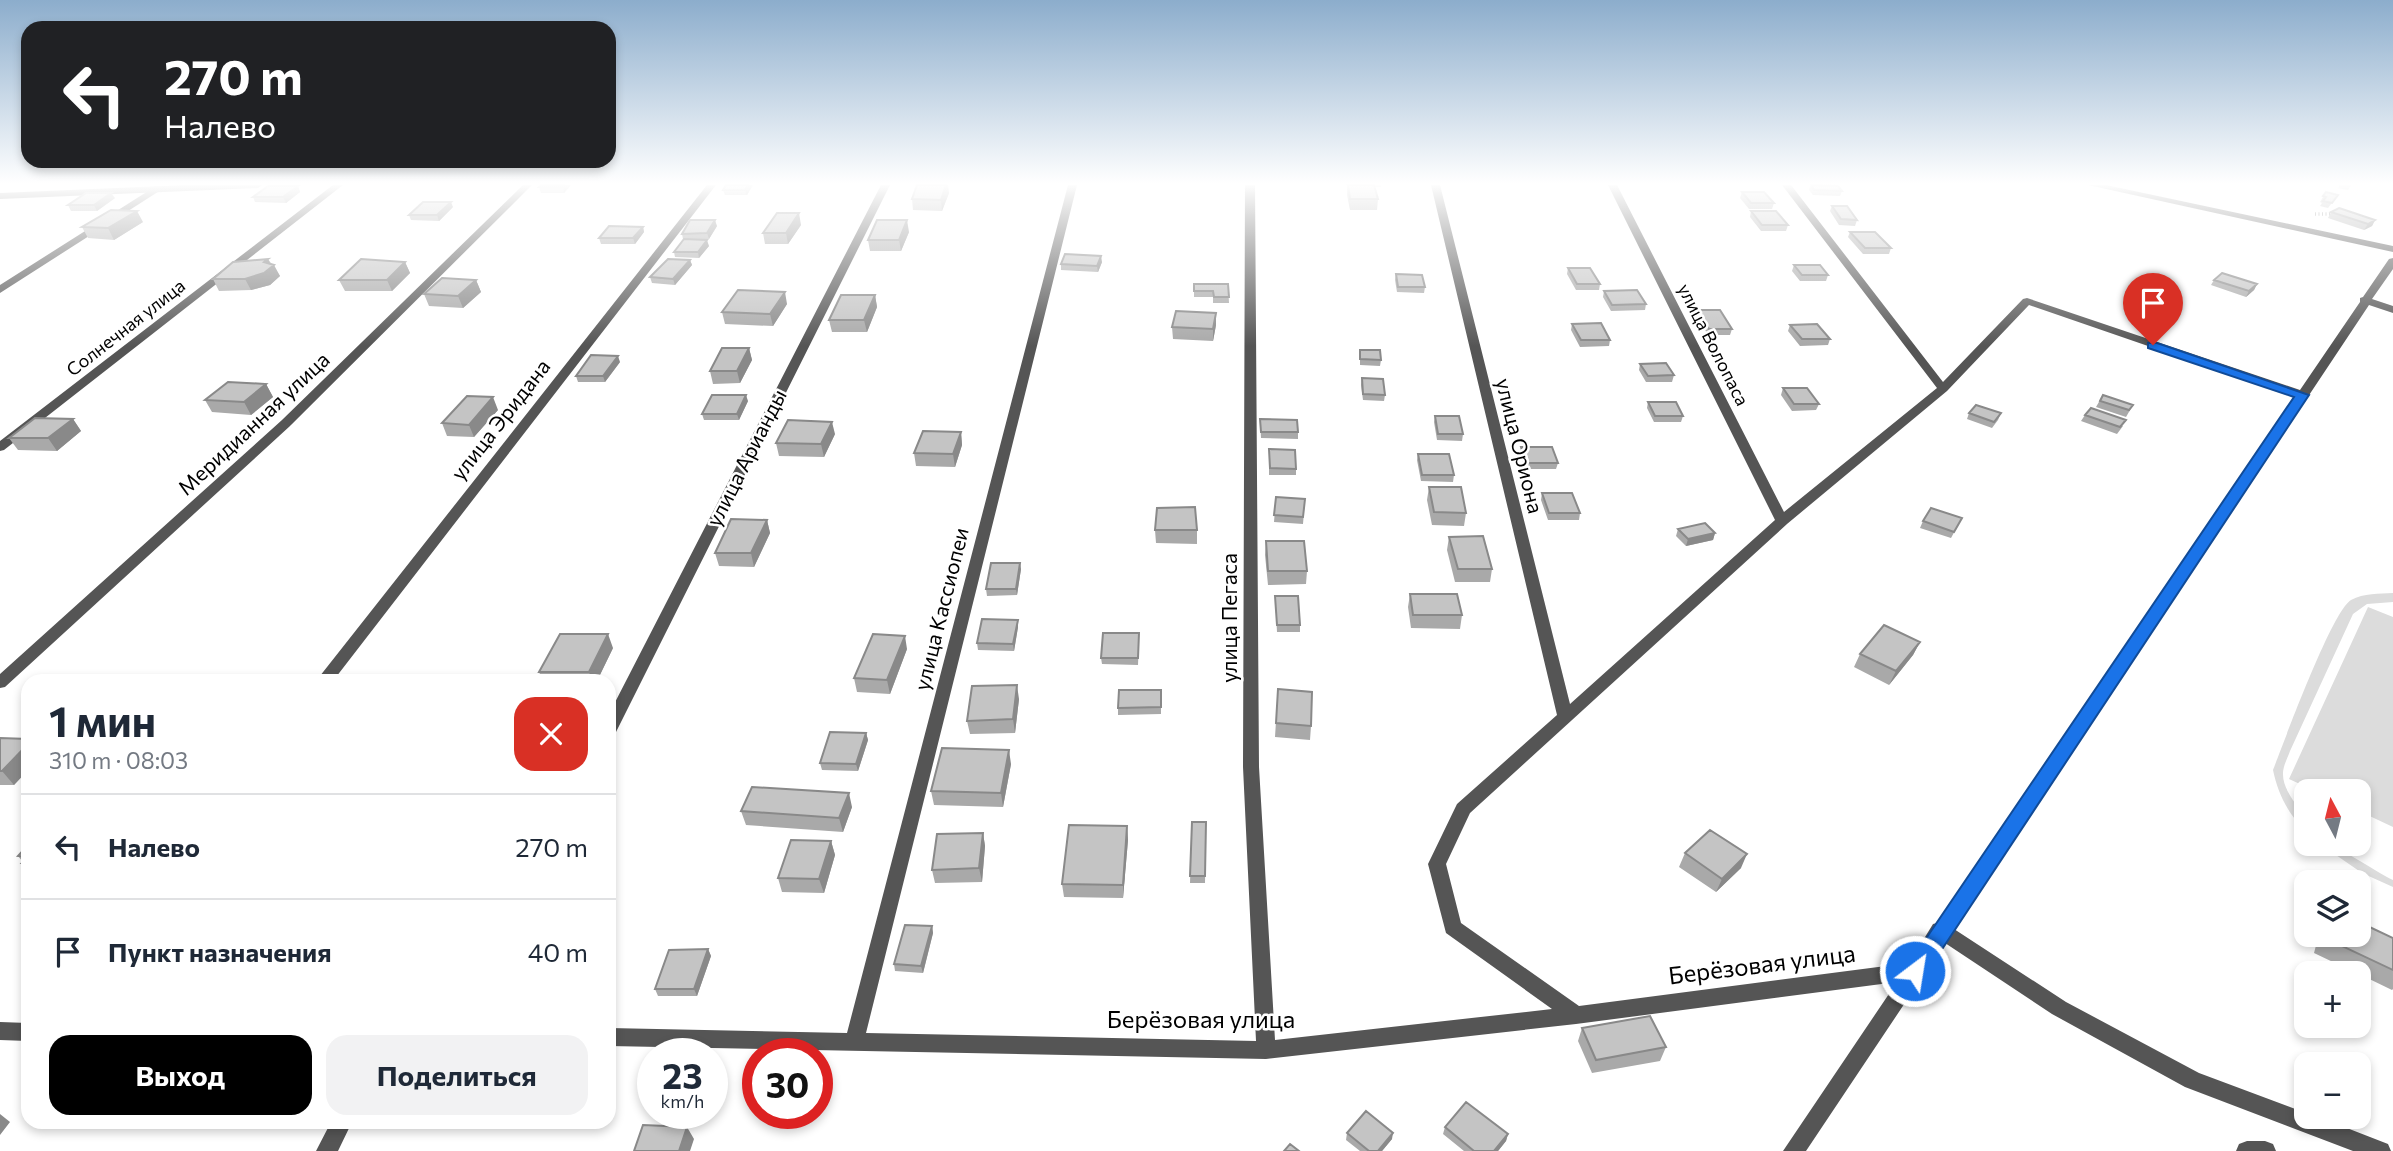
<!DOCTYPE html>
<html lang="ru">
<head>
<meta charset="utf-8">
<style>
  body { margin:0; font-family:Commissioner,sans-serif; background:#f2f2f3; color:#1f2937; height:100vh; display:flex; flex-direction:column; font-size:26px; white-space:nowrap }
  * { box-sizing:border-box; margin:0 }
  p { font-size:23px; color:#747a83 }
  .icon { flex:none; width:38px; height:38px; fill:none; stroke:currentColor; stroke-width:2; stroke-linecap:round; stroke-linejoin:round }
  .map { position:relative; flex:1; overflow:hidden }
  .side { position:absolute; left:21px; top:674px; width:595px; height:455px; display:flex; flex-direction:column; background:#fff; border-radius:21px; box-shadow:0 4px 10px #0003 }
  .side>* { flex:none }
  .hud { position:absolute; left:21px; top:21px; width:595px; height:147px; border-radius:21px; box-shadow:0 4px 10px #0003; background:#202124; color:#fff; overflow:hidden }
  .needle { width:46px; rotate:353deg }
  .fabs { position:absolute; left:2294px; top:779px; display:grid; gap:14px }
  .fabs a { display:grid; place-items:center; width:77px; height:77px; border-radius:14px; background:#fff; box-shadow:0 4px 10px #0003; font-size:35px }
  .speed { position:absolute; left:637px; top:1038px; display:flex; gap:14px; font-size:35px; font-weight:700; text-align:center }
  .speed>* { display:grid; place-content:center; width:91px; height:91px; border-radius:50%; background:#fff; box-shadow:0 4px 10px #0003; line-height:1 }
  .speed small { font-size:18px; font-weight:400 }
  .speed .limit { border:10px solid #d22; background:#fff; color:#111 }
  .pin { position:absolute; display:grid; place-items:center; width:60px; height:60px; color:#fff; margin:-72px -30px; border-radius:50% 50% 50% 0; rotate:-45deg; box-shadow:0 0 7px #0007 }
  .pin .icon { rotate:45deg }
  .me { position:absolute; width:77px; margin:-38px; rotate:31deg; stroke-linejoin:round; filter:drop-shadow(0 0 5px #0008) }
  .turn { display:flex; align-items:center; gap:24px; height:147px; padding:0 28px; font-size:32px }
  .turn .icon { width:91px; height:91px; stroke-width:2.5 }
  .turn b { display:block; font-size:49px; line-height:60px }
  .round { display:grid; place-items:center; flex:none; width:74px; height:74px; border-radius:21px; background:#f2f2f3 }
  .head { display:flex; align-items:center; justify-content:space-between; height:119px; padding:0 28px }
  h1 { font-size:42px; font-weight:700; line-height:52px }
  .primary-button { display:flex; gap:14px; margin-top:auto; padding:14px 28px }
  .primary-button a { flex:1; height:80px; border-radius:21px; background:#000; color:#fff; font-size:28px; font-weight:700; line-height:80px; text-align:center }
  .primary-button a+a { background:#f2f2f3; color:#1f2937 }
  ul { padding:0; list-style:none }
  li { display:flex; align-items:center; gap:21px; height:105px; padding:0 28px; border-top:2px solid #e0e1e3 }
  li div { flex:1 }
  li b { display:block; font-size:26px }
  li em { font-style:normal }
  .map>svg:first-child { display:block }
  .green { fill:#dcdcdc }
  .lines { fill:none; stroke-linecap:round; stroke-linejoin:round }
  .path { stroke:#777; stroke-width:3.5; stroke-dasharray:1 2.5; stroke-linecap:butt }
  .service { fill:#555; fill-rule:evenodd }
  .minor { fill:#555; fill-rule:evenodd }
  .wall { fill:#a9a9a9 }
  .shaded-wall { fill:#898989 }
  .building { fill:#c4c4c4; stroke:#898989; stroke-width:2 }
  .route { fill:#1a73e8; stroke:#114b97; stroke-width:2 }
  .labels { text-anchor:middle; stroke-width:5; stroke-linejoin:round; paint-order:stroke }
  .far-street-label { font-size:18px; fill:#000; stroke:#fff }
  .street-label { font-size:21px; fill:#000; stroke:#fff }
  .near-street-label { font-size:24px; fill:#000; stroke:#fff }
</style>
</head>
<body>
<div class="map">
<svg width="2393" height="1151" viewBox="0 0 2393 1151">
  <rect width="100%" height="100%" fill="#fff"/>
  <!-- green -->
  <path class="green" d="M2393,593V602L2367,604L2353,614L2290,751C2288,757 2283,766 2283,773C2282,795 2307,810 2306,831C2288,814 2278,794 2273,770C2284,742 2332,611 2351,600C2364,593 2379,594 2393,593Z
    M2368,607L2393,617V827L2359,811V791H2315L2289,779Z
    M2320,844C2336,843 2374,871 2393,880V887L2362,873Z"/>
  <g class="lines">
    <!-- path -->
    <path class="path" d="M2315,214H2334"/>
    <!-- service -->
    <path class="service" d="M187,185H262L258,188L0,199V193Z
      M2088,185H2106L2393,246V252Z"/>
    <!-- minor -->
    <path class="minor" d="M333,185H343L4,450L0,451V441Z
      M523,185H532L290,426L5,687L0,688V674L282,420Z
      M707,185H716L333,681H316Z
      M881,185H890L617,730L615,734L609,736V714Z
      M1068,185H1077L866,1033L1256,1041L1243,767L1245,185H1255L1259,767L1275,1040L1552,1009L1446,933L1428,864L1457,804L1557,715L1431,185H1440L1570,704L1775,520L1608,185H1617L1784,512L1937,388L1782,185H1791L1943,382L2023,299L2027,298L2300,390L2360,302V298L2363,297L2389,259L2393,258V269L2372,299L2393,306V313L2369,305L1954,929L2066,1002L2199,1073L2306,1113V1116H2316L2388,1144L2391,1151H2353L2185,1087L2052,1014L1945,943L1806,1151H1783L1897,982L1576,1024L1266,1059L609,1046V1028L847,1033ZM2029,305L2296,397L1937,923L1933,924L1909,963L1579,1006L1461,923L1446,864L1470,813L1787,524L1947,391Z
      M156,186L164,188L0,293V285Z
      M0,1022L28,1023V1041L0,1040Z
      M331,1122H352L338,1151H316Z
      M2247,1141H2265L2273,1144L2276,1151H2236L2239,1144Z"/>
  </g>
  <!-- wall -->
  <path class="wall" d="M571,185L564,193H541L539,187Z
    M753,185L747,195H725L723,190Z
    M1347,185H1381V187H1375L1378,199L1377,210H1350L1347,195Z
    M1810,185L1842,191L1840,196L1813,195L1809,190Z
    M2340,185H2351L2348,190L2338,188Z
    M298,186L300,192L286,203L255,202L253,197Z
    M1742,192L1774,203L1772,209H1749L1740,198Z
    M2326,192L2338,195L2328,208L2320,206L2322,203L2320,202Z
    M949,193L942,211L913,210L912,199Z
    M115,198L97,211H71L68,205Z
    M1832,206L1857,220L1855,226L1839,225L1830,211Z
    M453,207L439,221L411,220L409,215Z
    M1751,211L1788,225L1786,231H1761L1750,217Z
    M2331,212L2375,220L2372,226L2364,230L2328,218Z
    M143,222L114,240L88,238L82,227Z
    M801,225L788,244H765L763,233Z
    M717,226L709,239H683L682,234Z
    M643,227L644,232L635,244H601L599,238Z
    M909,232L901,251H870L868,240Z
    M1850,232L1891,248L1889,254H1863L1848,237Z
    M709,246L699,258L675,257L674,252Z
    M268,259L280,276L270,285L251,290L219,291L213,279Z
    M690,260L692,265L675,285L652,283L650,277Z
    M405,262L410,273L392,291H345L339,280Z
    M1102,262L1098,272L1061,270V264Z
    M1794,265L1828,275L1826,281H1800L1792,271Z
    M1568,268L1600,284L1599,290H1576L1567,274Z
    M1396,274L1425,287L1424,293L1397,292L1395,280Z
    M476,280L481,292L463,308L429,306L424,294Z
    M2214,280L2257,284L2254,290L2246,297L2211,285Z
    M1194,284H1228L1229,303H1213V297H1194Z
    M1604,291L1646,304L1645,310L1611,311L1603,297Z
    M875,295L877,307L867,332H832L829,320Z
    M787,304L773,326L725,324L722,312Z
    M1698,310L1732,329L1730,335H1708L1697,316Z
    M1216,313V325L1213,341L1173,339L1172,327Z
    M1572,324L1610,340L1609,346L1580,347L1571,330Z
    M1790,325L1830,339L1828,345L1800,346L1788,331Z
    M749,348L752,360L740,383L713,384L710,371Z
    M1360,350L1381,360L1380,366L1360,365Z
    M620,362L605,382H578L576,376Z
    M1640,364L1674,375L1672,382H1646L1639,370Z
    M1362,378L1385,395L1384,401L1363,400L1361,385Z
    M266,384L273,397L251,415L212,412L205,400Z
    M1783,388L1819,404L1816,410L1792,411L1781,395Z
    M2103,395L2133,405L2126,417L2096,407Z
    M748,401L739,420H704L702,414Z
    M1648,402L1683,416L1681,422H1654L1647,408Z
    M498,410L474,437L447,436L442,423Z
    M1969,413H2001L1998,420L1992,428L1967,419Z
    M2085,415L2123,426L2117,434L2081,421Z
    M1435,416L1463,434L1462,441L1437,440L1434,422Z
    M73,419L81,431L57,451L18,450L9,438Z
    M1260,419L1298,432V439L1261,438Z
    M961,432L962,445L955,467L916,466L914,453Z
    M835,434L824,457L779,456L776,443Z
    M1521,447L1558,463L1556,469H1525L1520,454Z
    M1269,449L1296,469V475H1269Z
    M1418,454L1454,475L1453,482L1421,481L1417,460Z
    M1429,487L1466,513L1464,526L1432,525L1427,500Z
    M1542,493L1580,513L1579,520H1548L1541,500Z
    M1276,497L1305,499L1303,524L1274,522Z
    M1962,518L1951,538L1920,528L1923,521Z
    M767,520L770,533L754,567L719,566L715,553Z
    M1678,529L1715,533L1713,540L1686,546L1676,536Z
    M1155,530H1197V544L1156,543Z
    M1449,537L1492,569L1490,582H1455L1447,550Z
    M1266,541L1307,571L1306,584L1268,585L1265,555Z
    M1021,569L1017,595L987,596L986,589Z
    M1410,594L1462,615L1460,629L1411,628L1408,607Z
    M1275,596L1300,625V632H1277Z
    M1018,627L1014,651L978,650L977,643Z
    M1139,640L1138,665L1102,664L1101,658Z
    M1920,642L1913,655L1889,685L1854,667L1860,654Z
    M613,648L597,681H543L539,672Z
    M907,649L890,694L857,692L854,678Z
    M1278,689L1311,726L1310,740L1275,737Z
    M1161,690V714L1118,715V708Z
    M1019,699L1015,733L970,734L967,721Z
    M866,733L868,740L858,771L822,770L820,763Z
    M0,738L28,739V770L14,785H0Z
    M1011,764L1003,807L934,805L931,791Z
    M852,807L843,832L746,825L741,811Z
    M1192,822H1206L1205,883H1190Z
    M1127,826L1128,840L1123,898L1064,897L1062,884Z
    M983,833L985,846L982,882L935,883L932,870Z
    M831,841L835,855L824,893L782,892L778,878Z
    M28,845V870L22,863L23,862L18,856Z
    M1685,853L1741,868L1716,892L1679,867Z
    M932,926L933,933L923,973L895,971L894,964Z
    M2319,934H2359L2393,938V989L2392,990L2359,974V973H2356L2314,953Z
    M708,949L711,956L697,996H658L655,989Z
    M1582,1028L1666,1047L1660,1061L1592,1073L1578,1041Z
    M1445,1127L1508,1134L1506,1141L1498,1151H1464L1443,1134Z
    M1347,1133L1392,1139L1382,1151H1360L1346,1140Z"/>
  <!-- shaded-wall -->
  <path class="shaded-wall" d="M564,185H571L564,193L563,187Z
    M748,185H753L747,195L745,190Z
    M946,185H948L949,193L942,211L941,200Z
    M298,186L300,192L286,203L283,197Z
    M111,193L115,198L97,211L94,205Z
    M451,202L453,207L439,221L437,215Z
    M137,211L143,222L114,240L108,228Z
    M799,213L801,225L788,244L786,233Z
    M715,220L717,226L709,239L707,233Z
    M907,220L909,232L901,251L899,240Z
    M2375,220L2372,226L2364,230L2368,224Z
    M643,227L644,232L635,244L633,238Z
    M707,240L709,246L699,258L698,252Z
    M1101,256L1102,262L1098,272L1097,266Z
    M268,259L272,267L274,265L280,276L270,285L251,290L245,279Z
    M690,260L692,265L675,285L673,279Z
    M405,262L410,273L392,291L387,280Z
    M476,280L481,292L463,308L458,296Z
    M2257,284L2254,290L2246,297L2249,291Z
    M785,292L787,304L773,326L770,314Z
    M875,295L877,307L867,332L864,320Z
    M1216,313V325L1213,341V329Z
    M749,348L752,360L740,383L737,371Z
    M618,356L620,362L605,382L603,376Z
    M266,384L273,397L251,415L244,402Z
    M746,395L748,401L739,420L737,414Z
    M493,397L498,410L474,437L469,425Z
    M73,419L81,431L57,451L48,438Z
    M832,422L835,434L824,457L821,444Z
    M961,432L962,445L955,467L953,454Z
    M767,520L770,533L754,567L751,553Z
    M1715,533L1713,540L1686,546L1688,539Z
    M1020,563L1021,569L1017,595L1016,589Z
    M1018,620V627L1014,651L1013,644Z
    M608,634L613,648L597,681H592L589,672Z
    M905,636L907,649L890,694L887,680Z
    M1920,642L1913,655L1889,685L1896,671Z
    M1017,685L1019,699L1015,733L1013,719Z
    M866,733L868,740L858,771L856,764Z
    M28,744V770L14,785L2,771Z
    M1009,750L1011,764L1003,807L1001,793Z
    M849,793L852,807L843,832L839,818Z
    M1127,826L1128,840L1123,898V885Z
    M983,833L985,846L982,882L979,868Z
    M831,841L835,855L824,893L819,879Z
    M1747,854L1741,868L1716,892L1722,879Z
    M932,926L933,933L923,973L921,966Z
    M708,949L711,956L697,996L694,989Z
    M0,1114L10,1122L0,1135Z
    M687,1127L694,1139L690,1151H679Z
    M1393,1133L1392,1139L1382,1151H1378Z
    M1508,1134L1506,1141L1498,1151H1494Z"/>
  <!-- building -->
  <path class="building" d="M541,185H564L563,187H539Z
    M726,185H748L745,190H723Z
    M917,185H946L941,200L912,199Z
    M1348,185H1374L1378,199H1350Z
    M1811,185L1838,186L1842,191L1814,190Z
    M268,186H298L283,197H253Z
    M1742,192H1764L1774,203H1751Z
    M2326,192L2338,195L2332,203L2323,201L2326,197L2323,196Z
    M86,193H111L94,205H68Z
    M423,202H451L437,215H409Z
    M1832,206H1847L1857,220L1841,219Z
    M2339,208L2375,220L2368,224L2331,212Z
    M111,210L137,211L108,228L82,227Z
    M1751,211H1776L1788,225H1762Z
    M777,213H799L786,233H763Z
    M690,220H715L707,233L682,234Z
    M877,220H907L899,240H868Z
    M609,226L643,227L633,238H599Z
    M1850,232H1875L1891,248H1865Z
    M684,239L707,240L698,252H674Z
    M1065,254L1101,256L1097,266L1061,264Z
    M268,259L264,262L274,265L264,273L245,279H213L233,262Z
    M361,259L405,262L387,280H339Z
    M668,259L690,260L673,279L650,277Z
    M1794,265H1820L1828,275H1802Z
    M1568,268H1590L1600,284H1577Z
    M2222,273L2257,284L2249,291L2214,280Z
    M1396,274L1422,275L1425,287H1398Z
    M442,278L476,280L458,296L424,294Z
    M1194,284H1228L1229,297H1214L1213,291H1194Z
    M738,290L785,292L770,314L722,312Z
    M1637,290L1646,304L1612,305L1604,291Z
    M841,295H875L864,320H829Z
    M1698,310H1720L1732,329H1709Z
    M1176,311L1216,313L1213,329L1172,327Z
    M1601,323L1610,340H1581L1572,324Z
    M1817,324L1830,339H1802L1790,325Z
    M722,348H749L737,371H710Z
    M1360,350H1380L1381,360L1360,359Z
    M591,355L618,356L603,376H576Z
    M1666,363L1674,375L1648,376L1640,364Z
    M1362,378L1383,379L1385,395L1363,394Z
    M228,382L266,384L244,402L205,400Z
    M1783,388H1807L1819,404H1794Z
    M712,395H746L737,414H702Z
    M2103,395L2133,405L2129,410L2100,401Z
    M467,396L493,397L469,425L442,423Z
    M1648,402H1676L1683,416H1655Z
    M1976,405L2001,413L1994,422L1969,413Z
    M2091,408L2126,420L2120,427L2085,415Z
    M1435,416H1459L1463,434H1438Z
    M35,418L73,419L48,438H9Z
    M1260,419L1297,420L1298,432H1261Z
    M788,420L832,422L821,444L776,443Z
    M923,431L961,432L953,454L914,453Z
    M1521,447H1552L1558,463H1526Z
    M1269,449L1295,450L1296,469L1270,468Z
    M1418,454H1449L1454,475H1422Z
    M1429,487H1461L1466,513L1434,512Z
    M1542,493H1572L1580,513H1549Z
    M1276,497L1305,499L1303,517L1274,515Z
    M1195,507L1197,530H1155L1157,508Z
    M1931,508L1962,518L1954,532L1923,521Z
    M731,519L767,520L751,553H715Z
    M1705,523L1715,533L1688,539L1678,529Z
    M1483,536L1492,569H1458L1449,537Z
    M1266,541H1304L1307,571H1268Z
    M991,563H1020L1016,589H986Z
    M1410,594H1457L1462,615H1413Z
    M1275,596H1298L1300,625H1277Z
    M982,619L1018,620L1013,644L977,643Z
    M1884,625L1920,642L1896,671L1860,654Z
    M1103,633H1139L1138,658H1101Z
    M560,634H608L589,672H539Z
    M873,634L905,636L887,680L854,678Z
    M1017,685L1013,719L967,721L972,686Z
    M1278,689L1312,692L1311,726L1276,723Z
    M1119,690H1161V707L1118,708Z
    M830,732L866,733L856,764L820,763Z
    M0,738L28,739V744L2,771H0Z
    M942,748L1009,750L1001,793L931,791Z
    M752,787L849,793L839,818L741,811Z
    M1192,822H1206L1205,876H1190Z
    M1069,825L1127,826L1123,885L1062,884Z
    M1710,830L1747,854L1722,879L1685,853Z
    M983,833L979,868L932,870L937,834Z
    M791,840L831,841L819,879L778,878Z
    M28,845V863H22L28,857L18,856Z
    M2359,922L2393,938V970L2327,939L2328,934H2359Z
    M905,925L932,926L921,966L894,964Z
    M708,949L694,989H655L669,950Z
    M1650,1016L1666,1047L1596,1060L1582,1028Z
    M1466,1102L1508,1134L1494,1151H1474L1445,1127Z
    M1366,1111L1393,1133L1378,1151H1369L1347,1133Z
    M643,1125L687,1127L679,1151H634Z
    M1290,1144L1299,1151H1284Z"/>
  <!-- sky -->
  <linearGradient id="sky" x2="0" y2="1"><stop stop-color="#8cadcc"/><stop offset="0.53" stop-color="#fff"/><stop offset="1" stop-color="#fff" stop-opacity="0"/></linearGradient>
  <rect width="2393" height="346" fill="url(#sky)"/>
  <!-- route -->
  <path class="route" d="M2148,343H2157L2309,395L1923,978L1915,981L1908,978L1904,971L1908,965L2294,397L2148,348Z"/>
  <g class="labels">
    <!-- far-street labels -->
    <g class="far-street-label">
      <text transform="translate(126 328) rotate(-38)" y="6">Солнечная улица</text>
      <text transform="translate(1713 345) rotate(63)" y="6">улица Волопаса</text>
    </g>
    <!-- street labels -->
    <g class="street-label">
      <text transform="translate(501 420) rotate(-52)" y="7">улица Эридана</text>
      <text transform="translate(254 424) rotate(-43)" y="7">Меридианная улица</text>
      <text transform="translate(1519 446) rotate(76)" y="7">улица Ориона</text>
      <text transform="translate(747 458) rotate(-63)" y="7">улица Арианды</text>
      <text transform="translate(942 609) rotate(-76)" y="7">улица Кассиопеи</text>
      <text transform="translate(1230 618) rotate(-90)" y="7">улица Пегаса</text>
    </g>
    <!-- near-street labels -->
    <g class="near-street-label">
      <text transform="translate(1762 965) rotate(-7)" y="8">Берёзовая улица</text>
      <text x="1201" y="1028">Берёзовая улица</text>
    </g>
  </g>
</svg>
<div class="fabs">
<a><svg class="needle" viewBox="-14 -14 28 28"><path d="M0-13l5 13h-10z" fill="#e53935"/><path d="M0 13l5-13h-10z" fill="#747a83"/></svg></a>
<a><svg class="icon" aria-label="layers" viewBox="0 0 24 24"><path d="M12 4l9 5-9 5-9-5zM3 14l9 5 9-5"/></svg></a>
<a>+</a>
<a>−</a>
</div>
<div class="speed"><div>23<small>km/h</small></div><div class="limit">30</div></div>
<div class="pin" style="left:2153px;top:345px;background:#d93025"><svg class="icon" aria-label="arrive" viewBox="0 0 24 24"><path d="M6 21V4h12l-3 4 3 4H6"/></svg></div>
<svg class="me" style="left:1915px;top:971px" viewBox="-20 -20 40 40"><circle r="17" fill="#1a73e8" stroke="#fff" stroke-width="3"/><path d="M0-11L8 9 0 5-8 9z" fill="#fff"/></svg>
<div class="hud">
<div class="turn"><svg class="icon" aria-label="left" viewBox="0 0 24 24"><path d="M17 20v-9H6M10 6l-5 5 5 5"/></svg><div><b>270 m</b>Налево</div></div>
</div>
<section class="side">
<div class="head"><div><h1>1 мин</h1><p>310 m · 08:03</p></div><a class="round" style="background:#d93025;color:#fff"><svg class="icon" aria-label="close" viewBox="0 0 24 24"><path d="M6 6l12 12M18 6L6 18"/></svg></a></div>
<ul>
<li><svg class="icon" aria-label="left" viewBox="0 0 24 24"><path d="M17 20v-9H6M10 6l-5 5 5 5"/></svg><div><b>Налево</b></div><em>270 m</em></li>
<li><svg class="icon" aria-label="arrive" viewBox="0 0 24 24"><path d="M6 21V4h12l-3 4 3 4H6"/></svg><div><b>Пункт назначения</b></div><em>40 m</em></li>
</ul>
<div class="primary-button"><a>Выход</a><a>Поделиться</a></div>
</section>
</div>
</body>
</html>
